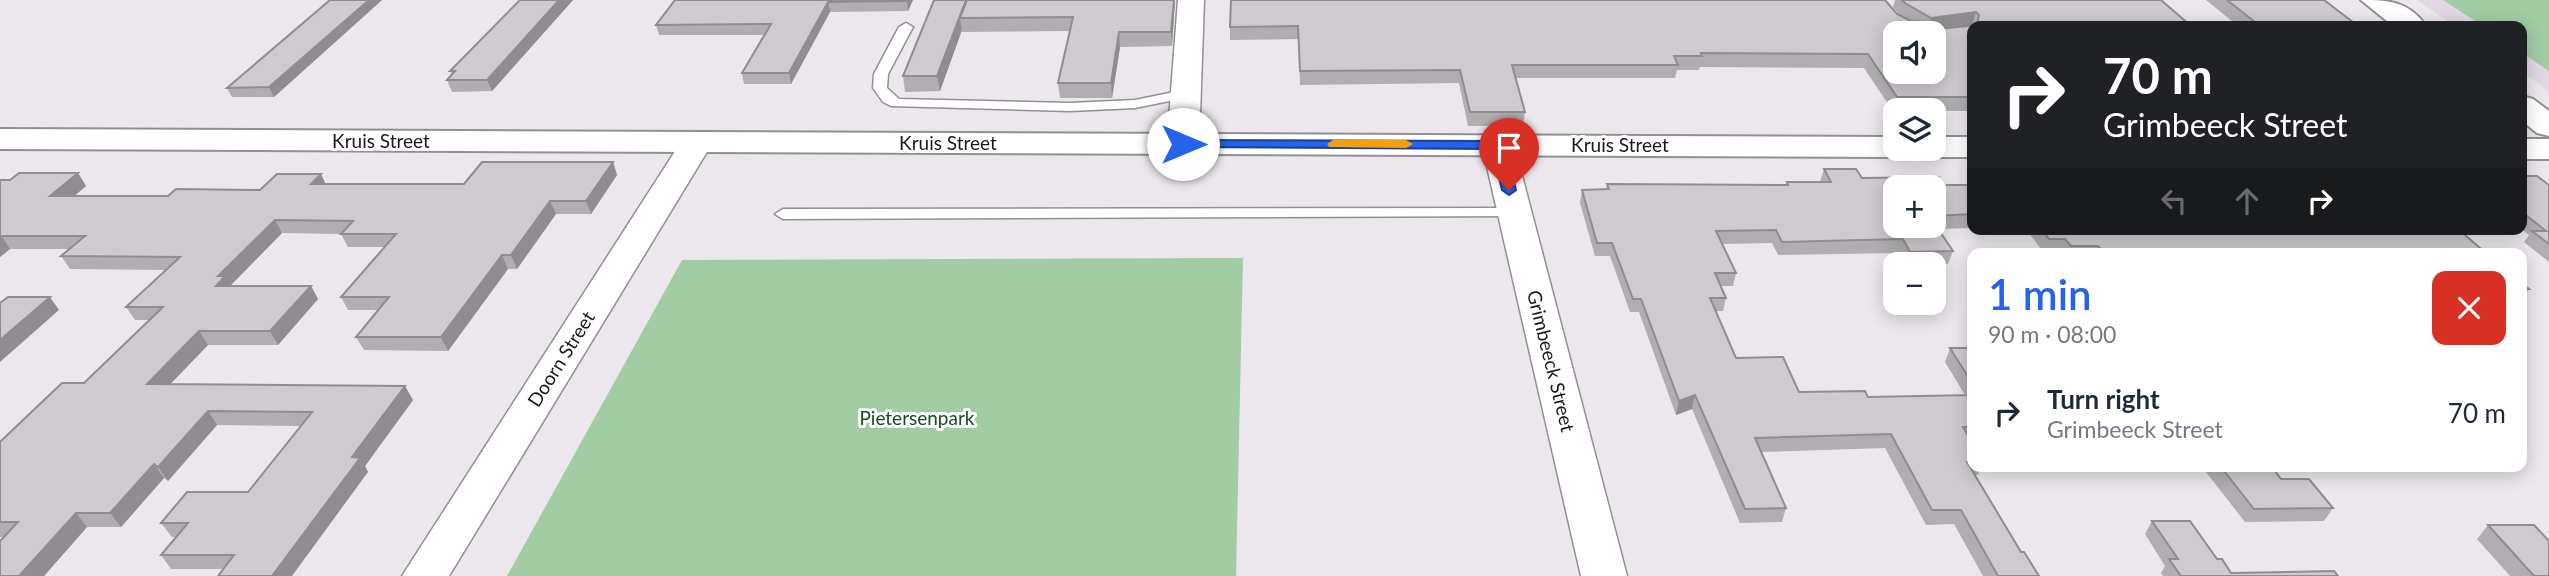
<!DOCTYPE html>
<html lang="en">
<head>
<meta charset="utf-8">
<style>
  body { margin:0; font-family:Lato,sans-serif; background:#f2f2f3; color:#1f2937; height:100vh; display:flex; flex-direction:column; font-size:26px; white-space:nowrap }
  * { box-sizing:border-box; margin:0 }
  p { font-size:23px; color:#747a83 }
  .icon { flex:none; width:38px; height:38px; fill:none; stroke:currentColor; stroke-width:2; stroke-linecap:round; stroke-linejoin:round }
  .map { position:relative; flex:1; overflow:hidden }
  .details { position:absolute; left:1967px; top:248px; width:560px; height:224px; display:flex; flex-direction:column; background:#fff; border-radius:14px; box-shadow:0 4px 18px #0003 }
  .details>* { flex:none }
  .banner { position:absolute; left:1967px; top:21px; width:560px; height:214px; border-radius:14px; box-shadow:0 4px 18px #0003; background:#202124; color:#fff; overflow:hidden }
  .controls { position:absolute; left:1883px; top:21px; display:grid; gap:14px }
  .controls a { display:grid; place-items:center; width:63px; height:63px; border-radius:14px; background:#fff; box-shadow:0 4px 18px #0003; font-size:35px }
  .pin { position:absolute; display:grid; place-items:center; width:60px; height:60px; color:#fff; margin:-72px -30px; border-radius:50% 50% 50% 0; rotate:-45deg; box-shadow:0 0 7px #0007 }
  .pin .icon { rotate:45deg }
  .me { position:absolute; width:77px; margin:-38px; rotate:90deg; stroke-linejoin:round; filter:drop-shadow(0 0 5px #0008) }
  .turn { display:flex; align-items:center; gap:24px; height:147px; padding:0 21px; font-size:32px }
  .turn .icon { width:91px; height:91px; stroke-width:2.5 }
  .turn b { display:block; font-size:49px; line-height:60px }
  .lanes { display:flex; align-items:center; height:66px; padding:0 21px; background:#0003; justify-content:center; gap:35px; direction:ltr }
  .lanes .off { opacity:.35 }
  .round { display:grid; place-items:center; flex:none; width:74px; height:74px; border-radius:14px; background:#f2f2f3 }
  .headline { display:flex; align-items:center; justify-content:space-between; height:119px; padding:0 21px }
  h1 { font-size:42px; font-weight:600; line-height:52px; color:#2563eb }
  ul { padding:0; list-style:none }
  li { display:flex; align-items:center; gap:21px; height:91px; padding:0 21px }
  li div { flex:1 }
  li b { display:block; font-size:26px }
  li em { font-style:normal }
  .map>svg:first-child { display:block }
  .built { fill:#e1d8e3 }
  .green { fill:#a2cca3 }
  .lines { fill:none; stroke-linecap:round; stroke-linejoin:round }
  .service-casing { stroke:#938f94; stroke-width:3 }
  .minor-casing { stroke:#938f94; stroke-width:3 }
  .tertiary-casing { stroke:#938f94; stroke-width:4 }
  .service { fill:#fff; fill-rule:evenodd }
  .minor { fill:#fff; fill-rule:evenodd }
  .tertiary { fill:#fff; fill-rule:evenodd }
  .wall { fill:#b1aeb2; fill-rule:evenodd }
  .shaded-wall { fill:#908d91 }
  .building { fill:#cecacf; stroke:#908d91; stroke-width:2; fill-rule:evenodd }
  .route { fill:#2563eb; stroke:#184099; stroke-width:2 }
  .slow { fill:#f59e0b }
  .labels { text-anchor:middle; stroke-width:6; stroke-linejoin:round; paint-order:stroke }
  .street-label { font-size:19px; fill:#1a181a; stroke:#fff }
  .park-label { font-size:19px; fill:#174d1d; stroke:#fff }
</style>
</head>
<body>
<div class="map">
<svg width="2549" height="576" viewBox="0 0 2549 576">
  <rect width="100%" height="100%" fill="#ebe7ec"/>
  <!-- built -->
  <path class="built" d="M2417,0H2549V91L2522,72V26H2455Z"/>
  <!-- green -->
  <path class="green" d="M2443,0H2549V71L2522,53V26H2483Z
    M1243,258L1236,576H507L682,260Z"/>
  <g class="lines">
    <defs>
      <path id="service" d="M906,23L913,27L888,74L887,88L899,99L1070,103L1135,100L1184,90L1191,94L1189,97L1135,108L1070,111L891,106L883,102L873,88L874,74L899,27Z
        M1514,208L1520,210L1522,213L1520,216L783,219L775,214L783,209Z"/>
      <path id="minor" d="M1178,0H1204L1199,144L1194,151L1183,154L1172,151L1167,144Z
        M697,132L708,135L713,142L449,576H402L681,142L686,135Z
        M1498,135L1509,138L1514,145L1627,576H1581L1482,145L1487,138Z"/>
      <path id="tertiary" d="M2361,0C2388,0 2409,1 2426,26H2393Z
        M2522,96L2533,99L2549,111V136L2537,133L2522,121Z
        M0,129L1895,137V149H1911L1907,154L1895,157L0,149Z
        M1934,137H1972V157H1934L1922,154L1918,149H1934Z
        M2522,139H2549V159H2522Z"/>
    </defs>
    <!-- service casing -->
    <use href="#service" class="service-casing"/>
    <!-- minor casing -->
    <use href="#minor" class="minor-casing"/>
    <!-- tertiary casing -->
    <use href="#tertiary" class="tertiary-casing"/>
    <!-- service -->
    <use href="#service" class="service"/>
    <!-- minor -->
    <use href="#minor" class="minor"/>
    <!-- tertiary -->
    <use href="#tertiary" class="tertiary"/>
  </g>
  <!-- wall -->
  <path class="wall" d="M382,0L274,97H232L227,88Z
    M520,0H573L492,91L452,92L447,80L452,75L450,71Z
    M675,0H913L908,11L830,12L791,84H744L742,73L765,35H659L656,25Z
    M1175,0L1172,46L1120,47L1112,98H1060L1058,83L1070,31L962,32V30L940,91L905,92L903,76L966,3Z
    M1895,0H2161L1972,26V111H1893L1864,68L1700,67L1699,70H1677L1675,78H1515L1525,112L1523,126H1468L1459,83L1300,85L1298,39L1230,40V27L1897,14L1900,16L1893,7Z
    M2206,0H2324L2358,26H2238Z
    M613,162L617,175L591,214H556L517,269H508L448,351L364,350L356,337L378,310H348L341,297L384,247H348L341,234L282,233L231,285L311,286L318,299L278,345H208L170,384L413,400L365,466L368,472L223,569H171L161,555L176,537H172L161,523L248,492L301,426L217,425L168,481L164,478L121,527H87L44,576H0L4,537H0V442L84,383L149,320H135L126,307L166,270L70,269L61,256L69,249H10L0,257V180H10L78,173L86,186L74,196H168L326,184H464Z
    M1824,169L1862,178L1945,185H1972V228L1938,229L1953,251L1948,264H1905L1898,253L1778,255L1772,243L1723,244L1736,273L1733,286H1721L1726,298L1723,311H1715L1736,358L1799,392L1868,397L1965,395L1945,362L1950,348H1972V441H1971L1972,442V467H1981L1978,475H1975L2021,552L2039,576H1983L1954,524L1926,525L1885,448L1761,452L1786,508L1782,522L1740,523L1692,409L1676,415L1639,312H1630L1610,256H1595L1580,203L1582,190L1606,189L1607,184L1786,185L1787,182H1820ZM1934,187V226H1895Z
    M2522,176L2549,185V262L2524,242L2529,235L2522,229Z
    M2026,229H2458L2487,254H2061L2059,252H2043Z
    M2522,283L2529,289L2522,299Z
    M2202,467H2272L2281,479L2333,508L2324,521L2245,522Z
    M2152,521L2217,559L2231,573L2338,576H2163L2161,573L2165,566L2145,534Z
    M2488,525L2549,576H2510L2477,539Z"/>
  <!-- shaded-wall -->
  <path class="shaded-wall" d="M369,0H382L274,97L269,87Z
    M559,0H573L492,91L487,80Z
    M907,0H913L908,11L907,1Z
    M966,0L968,14L960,18L962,30L940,91L937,76Z
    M1174,0H1175L1172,46L1171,32Z
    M828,2L830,12L791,84L789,73Z
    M1976,12L1972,25L1927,32L1931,18Z
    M1119,32L1120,47L1112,98L1111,83Z
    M613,162L617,175L591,214L586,201Z
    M78,173L86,186L59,209L50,196Z
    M321,174L327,187L311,184Z
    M550,201L556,214L517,269L511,255Z
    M275,220L282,233L231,285L216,286L218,276Z
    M1,235L10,249L0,257V236Z
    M502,255L508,269L448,351L441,337Z
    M311,286L318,299L278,345L270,331Z
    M50,297L59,310L0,362V340Z
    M199,331L208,345L157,398L147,384Z
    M405,386L413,400L365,466L368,472L292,576H272L352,457Z
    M1695,395L1692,409L1676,415L1679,401Z
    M208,411L217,425L168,481L158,467Z
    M154,464L164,478L121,527L110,513Z
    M76,513L87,527L44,576H19Z"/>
  <!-- building -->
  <path class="building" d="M330,0H369L269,87L227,88Z
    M520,0H559L487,80H447L455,71H450Z
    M675,0H907V1L828,2L789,73H742L771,24L656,25Z
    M934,0H966L937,76H903Z
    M967,0H1174L1171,32H1119L1111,83H1058L1073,17L960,18Z
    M1231,0H1885L1897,14L1911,21L1936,22L1939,29L1977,25L1979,15L1976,12L1931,18L1905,3L1902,0H2161L2191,26H1972V97H1897L1868,54L1701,53L1702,56H1674L1678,65H1512L1525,112H1470L1460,70L1300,71L1298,26L1230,27ZM1895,33H1934V72H1895Z
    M2227,0H2324L2358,26H2260Z
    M482,162H613L586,201H550L511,255H502L441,337H356L389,297H341L396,234H341L353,221L275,220L218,276H225L216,286H311L270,331H199L147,384L405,386L352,457L360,458L272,576H218L234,555H161L188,523H161L187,492H248L312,412L208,411L158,467L154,464L110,513H76L19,576H0V541L18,522H0V442L62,383H84L163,307H126L180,257L61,256L85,236H0V180H10L19,173H78L50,196H168L176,189L260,190L277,174H321L311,184H464Z
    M1824,169H1856L1862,178L1939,177L1945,185H1972V214L1934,216V187H1895V226H1934V223L1953,251L1910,252L1903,239L1782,242L1776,230L1716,231L1736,273H1715L1726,298H1710L1736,358L1783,357L1799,392L1865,391L1868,397L1972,395V427H1963L1972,442V461L1967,462L2021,552H2024L2039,576H1998L1961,510H1932L1891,434L1755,438L1786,508L1745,509L1695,395L1679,401L1641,299H1633L1612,243H1597L1582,190L1609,189L1607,184L1788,185L1787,182H1831Z
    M2522,176H2537L2549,185V244L2532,231H2546L2522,212Z
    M2042,229H2458L2487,254H2105L2098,246H2071L2065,239H2049Z
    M2522,283L2529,289H2522Z
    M8,297H50L0,340V303Z
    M1950,348H1972V383Z
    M2221,467H2272L2281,479H2309L2333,508L2254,509Z
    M2152,521H2190L2217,559H2222L2231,573L2334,571L2338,576H2181L2169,559H2178Z
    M2488,525H2534L2549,541V576H2534Z"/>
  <!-- route -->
  <path class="route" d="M1183,140L1498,141L1505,145L1516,190L1509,195L1502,190L1492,149L1178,147L1176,144Z"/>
  <!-- slow -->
  <path class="slow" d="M1333,140H1406L1413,144L1406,148L1329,147L1327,144Z"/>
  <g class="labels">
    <!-- street labels -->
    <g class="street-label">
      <text x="381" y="148">Kruis Street</text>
      <text x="948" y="150">Kruis Street</text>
      <text x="1620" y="152">Kruis Street</text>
      <text transform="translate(561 359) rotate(-58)" y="7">Doorn Street</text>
      <text transform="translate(1551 361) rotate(76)" y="7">Grimbeeck Street</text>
    </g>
    <!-- park labels -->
    <g class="park-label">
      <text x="917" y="425">Pietersenpark</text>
    </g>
  </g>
</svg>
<div class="controls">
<a><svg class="icon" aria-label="sound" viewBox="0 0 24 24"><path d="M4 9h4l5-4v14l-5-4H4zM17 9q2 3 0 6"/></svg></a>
<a><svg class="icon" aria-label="layers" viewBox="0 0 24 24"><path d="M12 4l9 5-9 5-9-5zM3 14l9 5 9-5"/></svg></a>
<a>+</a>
<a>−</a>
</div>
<div class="pin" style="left:1509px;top:190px;background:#d93025"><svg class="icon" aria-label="arrive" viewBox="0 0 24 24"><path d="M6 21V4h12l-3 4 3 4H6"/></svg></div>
<svg class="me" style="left:1183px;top:144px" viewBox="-20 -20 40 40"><circle r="19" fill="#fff"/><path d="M0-13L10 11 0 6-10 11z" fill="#2563eb"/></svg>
<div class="banner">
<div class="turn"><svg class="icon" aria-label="right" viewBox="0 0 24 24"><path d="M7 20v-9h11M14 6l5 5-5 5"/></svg><div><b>70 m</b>Grimbeeck Street</div></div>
<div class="lanes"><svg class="icon off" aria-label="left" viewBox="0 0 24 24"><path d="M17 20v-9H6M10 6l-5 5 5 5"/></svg><svg class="icon off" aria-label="ahead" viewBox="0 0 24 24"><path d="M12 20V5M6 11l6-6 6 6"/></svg><svg class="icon" aria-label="right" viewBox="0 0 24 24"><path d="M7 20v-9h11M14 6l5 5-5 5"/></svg></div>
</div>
<section class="details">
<div class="headline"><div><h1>1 min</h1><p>90 m · 08:00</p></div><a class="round" style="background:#d93025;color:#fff"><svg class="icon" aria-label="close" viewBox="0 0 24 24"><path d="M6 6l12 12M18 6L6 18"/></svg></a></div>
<ul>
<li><svg class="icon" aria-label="right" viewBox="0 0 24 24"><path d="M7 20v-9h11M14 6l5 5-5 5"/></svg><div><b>Turn right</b><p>Grimbeeck Street</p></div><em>70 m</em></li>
</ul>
</section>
</div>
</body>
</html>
